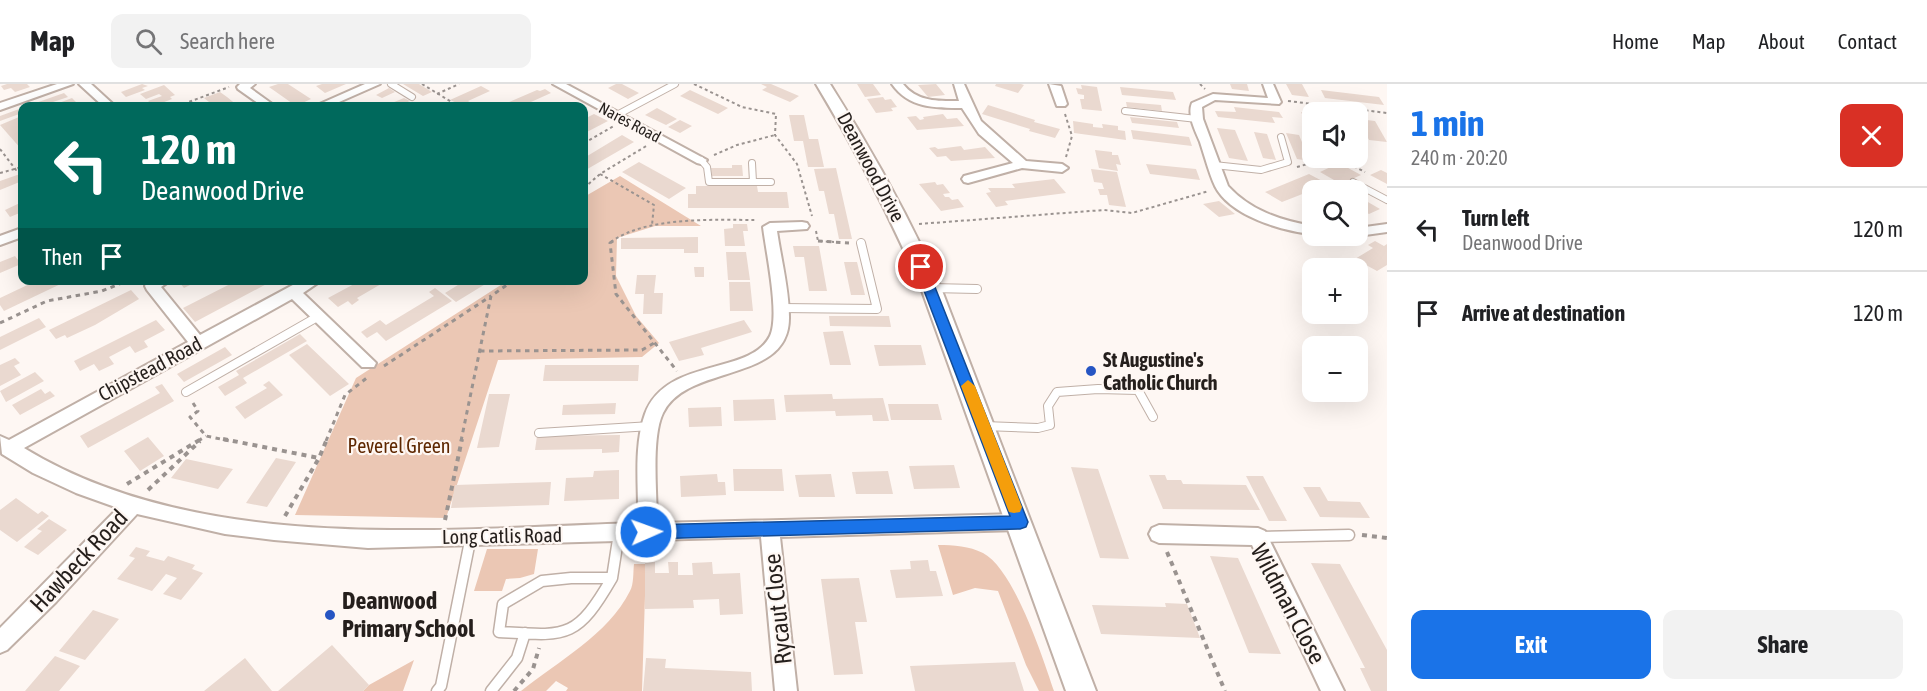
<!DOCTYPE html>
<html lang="en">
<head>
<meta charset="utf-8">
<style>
  body { margin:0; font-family:"Asap Condensed",sans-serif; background:#f2f2f2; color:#202124; height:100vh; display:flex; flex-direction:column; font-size:22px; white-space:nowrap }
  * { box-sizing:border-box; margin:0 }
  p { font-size:20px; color:#757577 }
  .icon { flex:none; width:33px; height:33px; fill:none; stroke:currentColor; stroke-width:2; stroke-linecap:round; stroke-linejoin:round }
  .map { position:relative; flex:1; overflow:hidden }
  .side { display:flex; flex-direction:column; background:#fff; width:540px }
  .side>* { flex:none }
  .guide { position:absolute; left:18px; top:18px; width:570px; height:183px; border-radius:12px; box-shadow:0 6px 24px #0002; background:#00695c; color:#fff; overflow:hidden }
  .controls { position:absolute; left:1302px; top:18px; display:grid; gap:12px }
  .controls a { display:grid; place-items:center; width:66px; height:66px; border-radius:12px; background:#fff; box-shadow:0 6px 24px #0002; font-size:30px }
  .pin { position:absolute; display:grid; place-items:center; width:51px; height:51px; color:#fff; margin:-26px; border:3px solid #fff; border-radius:50%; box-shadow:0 2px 6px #0007 }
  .me { position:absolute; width:66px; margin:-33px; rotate:88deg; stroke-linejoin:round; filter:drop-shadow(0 0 4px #0008) }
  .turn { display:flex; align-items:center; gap:21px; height:126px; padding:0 24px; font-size:27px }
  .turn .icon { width:78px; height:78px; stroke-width:2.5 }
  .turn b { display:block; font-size:42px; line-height:51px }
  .then { display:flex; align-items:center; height:57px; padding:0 24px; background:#0003; gap:12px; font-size:22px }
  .round { display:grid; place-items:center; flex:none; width:63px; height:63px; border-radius:12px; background:#f2f2f2 }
  .summary { display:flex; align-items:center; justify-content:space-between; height:102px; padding:0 24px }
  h1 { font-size:36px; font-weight:700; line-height:45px; color:#1a73e8 }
  .action { display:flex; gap:12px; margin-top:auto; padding:12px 24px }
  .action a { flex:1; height:69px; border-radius:12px; background:#1a73e8; color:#fff; font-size:24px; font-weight:700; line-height:69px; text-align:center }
  .action a+a { background:#f2f2f2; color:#202124 }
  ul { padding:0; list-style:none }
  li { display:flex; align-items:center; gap:18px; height:84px; padding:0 24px; border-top:2px solid #e0e0e0 }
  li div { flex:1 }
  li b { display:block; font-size:22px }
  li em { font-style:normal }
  header { display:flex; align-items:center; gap:36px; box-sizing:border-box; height:84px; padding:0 30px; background:#fff; border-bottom:2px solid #e0e0e0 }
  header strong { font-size:28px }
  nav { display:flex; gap:33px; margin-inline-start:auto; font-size:21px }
  .search { width:420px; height:54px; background:#f2f2f2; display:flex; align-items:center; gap:15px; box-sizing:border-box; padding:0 21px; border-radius:12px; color:#757577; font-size:22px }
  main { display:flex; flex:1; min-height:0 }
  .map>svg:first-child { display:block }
  .green { fill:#ebc7b4 }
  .building { fill:#ead9d0 }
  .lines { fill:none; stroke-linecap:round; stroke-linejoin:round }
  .lane-far2-casing { stroke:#c0b0a7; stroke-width:8 }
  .lane-far1-casing { stroke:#c0b0a7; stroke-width:10 }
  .lane-casing { stroke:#c0b0a7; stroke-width:13 }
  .street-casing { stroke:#c0b0a7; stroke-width:4 }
  .secondary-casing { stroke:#c0b0a7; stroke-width:4 }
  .path-far2 { stroke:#9a9390; stroke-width:2; stroke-dasharray:3 3; stroke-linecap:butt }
  .path-far1 { stroke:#9a9390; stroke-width:3; stroke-dasharray:4.5 4.5; stroke-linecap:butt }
  .path { stroke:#9a9390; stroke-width:4; stroke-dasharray:5 5; stroke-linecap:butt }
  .lane-far2 { stroke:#fff; stroke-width:6 }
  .lane-far1 { stroke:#fff; stroke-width:8 }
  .lane { stroke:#fff; stroke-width:10 }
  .street { fill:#fff; fill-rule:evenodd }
  .secondary { fill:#fff; fill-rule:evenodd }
  .route { fill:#1a73e8; stroke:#114b97; stroke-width:1.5 }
  .slow { fill:#f59e0b }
  .poi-dot { fill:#2655c3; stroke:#fef7f3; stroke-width:2 }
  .labels { text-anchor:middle; stroke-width:4.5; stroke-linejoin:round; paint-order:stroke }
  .far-street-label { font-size:16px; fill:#251f1c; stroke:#fef7f3 }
  .street-label { font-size:20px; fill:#251f1c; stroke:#fef7f3 }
  .poi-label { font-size:20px; font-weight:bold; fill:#251f1c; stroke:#fef7f3; text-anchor:start }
  .park-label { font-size:20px; fill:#5e2700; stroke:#fef7f3 }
  .near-street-label { font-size:24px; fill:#251f1c; stroke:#fef7f3 }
  .near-poi-label { font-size:24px; font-weight:bold; fill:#251f1c; stroke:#fef7f3; text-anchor:start }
</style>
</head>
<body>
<header>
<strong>Map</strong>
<div class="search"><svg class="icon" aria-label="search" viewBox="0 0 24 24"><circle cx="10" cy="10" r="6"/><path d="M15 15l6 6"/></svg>Search here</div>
<nav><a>Home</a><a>Map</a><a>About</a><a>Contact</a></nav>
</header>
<main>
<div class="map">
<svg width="1387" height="607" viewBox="0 0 1387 607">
  <rect width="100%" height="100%" fill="#fef7f3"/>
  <!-- green -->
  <path class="green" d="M620,92L701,142H655L617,154L616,192L636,232L659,259L642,273L498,276L446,434L295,431L356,294L507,197L584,196V113Z
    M938,461C954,461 969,462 983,469C1014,485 1043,574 1054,607H1039L1026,581L998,507L975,504L953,511Z
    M487,465H538L534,490L520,494L506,495L502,507H474Z
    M634,480H646L642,607H566L568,604L556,597L546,607H521C558,577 608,551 630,507C634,500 633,488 634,480Z
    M414,576L403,607H363L369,601Z"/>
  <!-- building -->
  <path class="building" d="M7,0H27L30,3L15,8L11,4L4,6L1,2Z
    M142,0L148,2L142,4L145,6L126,13L121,8Z
    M278,0H288L311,15L296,22L269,3Z
    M322,0H346L325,9L316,2Z
    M403,0H419L432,8L423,12Z
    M616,0H622L639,9L628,15L608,4Z
    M761,0H771L799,12L790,18L762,6L767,3Z
    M857,0H873L881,11L865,13Z
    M936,0L945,11L928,13L918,1Z
    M996,0H1021L1024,1L1018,9L995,2Z
    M1230,0H1247L1249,7L1232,5Z
    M1286,0H1302L1309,13L1292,11Z
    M164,1L175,11L170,13L172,15L154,22L148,17L162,12L159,10L146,15L140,10Z
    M1081,1L1097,3L1102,27L1082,25L1080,15H1084V11L1078,10L1076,4L1082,5Z
    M481,2L490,7L468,17L471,19L464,22L450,16Z
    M1120,3L1173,8L1176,16L1122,11Z
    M389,4L395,8L382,14L376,11Z
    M545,5L551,9L522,22H500L537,6L540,7Z
    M690,6L728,24L718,30L680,12Z
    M1321,6L1379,13L1384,21L1325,14Z
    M220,8L227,13L238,22H214L204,14Z
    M64,9L68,13L41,22H27Z
    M883,13L885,16L891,15L897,23L891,24L893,27L876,29L867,15Z
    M72,14L78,20L76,21L78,22H51Z
    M404,14L410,17L398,22L387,21Z
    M1126,18L1161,21L1162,27L1127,23Z
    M988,21L1035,36L1034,38L1060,45L1055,54L1029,47L1030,45L982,30Z
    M1234,23L1279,28L1283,34L1272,33L1275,39L1218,33L1215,27L1236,28Z
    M22,24V29L0,37V32Z
    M657,24L668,30L677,35L666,41L645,31Z
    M1301,28L1312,29V51Z
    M594,30L608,37L585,49L584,35Z
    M943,30L947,35L957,34L964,42L917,46L907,33L916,32L920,36L924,35L923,33Z
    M789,31H804L809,55H818L824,83H808L803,57H794Z
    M19,33L22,37V66L0,41Z
    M1130,33L1177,38L1179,44L1132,39Z
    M1358,35L1375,37L1387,58L1369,56Z
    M680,36L692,42L680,49L668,43Z
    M1073,37L1093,40V43L1103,44L1102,40L1118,42V46L1125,47L1126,56L1074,49Z
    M1217,44L1235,46L1248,77L1229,74Z
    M1131,46L1189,53L1192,62L1133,55Z
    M1254,48L1267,50L1276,76L1263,74Z
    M1286,49L1299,51L1310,77L1297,75Z
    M622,51L634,58L584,87V74Z
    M961,62L964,66L985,63L995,74L951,77L946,72L937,73L929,64L935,63L938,65Z
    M1095,66L1112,68V71H1118L1121,81L1116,80L1118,87L1099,84Z
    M639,78L686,104L669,115L622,88Z
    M1339,79L1361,91L1341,100L1320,88Z
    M1146,80L1196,85L1200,96L1150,90Z
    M732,81H742L743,92H712L711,84H732Z
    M836,84L852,155H839L834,130H829L824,107H819L814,85Z
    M1091,85L1117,88L1126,123L1109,121L1107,111H1100L1098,105H1104L1102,99L1094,98Z
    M1381,86L1387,89V100L1370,91Z
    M20,90L22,97L0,106V97Z
    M1309,90L1328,100L1282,118L1265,108Z
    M1054,95L1066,109L1005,117L1008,121L996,123L986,109L991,108L988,104H1015L1012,100Z
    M935,98L937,101L943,100L950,109L943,110L945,113H949L952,116L958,115L964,123L941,127L919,100Z
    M696,102H757L758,108H787L789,124H688V110H696Z
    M1361,114L1380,125L1369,130L1358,124V116Z
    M1219,117L1235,130L1219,133L1203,120Z
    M22,118V128L10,133L5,126Z
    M733,140H747L748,147H743L745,162H725L724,145L733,144Z
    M698,153V169H684V165H621V154Z
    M1375,157L1384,162L1387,160V181L1377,187L1355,175L1373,164L1368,161Z
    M793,162H819L827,207H809L804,173H795Z
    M726,168H746L750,196H728Z
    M15,172L21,180L0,189V178Z
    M844,178H857L865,211H851Z
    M694,183H704V193H695Z
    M637,191H656L654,209H663L662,230H643L644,210H635Z
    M38,196H69L4,227L0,221V214Z
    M181,196H200L184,204L179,198Z
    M238,196H274L195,238L183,224Z
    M353,196H388L357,214L359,216L352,221L348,217L338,223L328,214L356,199Z
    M466,196H492L456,218L445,209Z
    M729,198H750L753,227H730Z
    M435,204L452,217L386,257L377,248L367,254L361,248L380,236L386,241L434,212L429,208Z
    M131,206L139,215L95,241L67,254L65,251L56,255L49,246Z
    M829,232H889L891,243L830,242Z
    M39,234L46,243L0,266V253Z
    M156,236L165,246L144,257L148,263L135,269L130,262L109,273L114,280L99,287L94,280L80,287L74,277Z
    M744,236L752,248L701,264L704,271L679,277L669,258Z
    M843,247L851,281H830L823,248Z
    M300,250L307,257L243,294L247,299L225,312L218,303L239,291L236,287Z
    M307,260L349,300L330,312L289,271Z
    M874,261H921L926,281L879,282Z
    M225,263L232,271L184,298L177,290Z
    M15,274L20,279L14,282L21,291L0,302V281Z
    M545,281H639L638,297H543Z
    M35,288L44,297L6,318L0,307Z
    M269,297L283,311L245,335L235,323L267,304L263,301Z
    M162,300L174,317L88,364L80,352L160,309L155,303Z
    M41,305L45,310L50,307L55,312L20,331L12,321Z
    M489,310H510L499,363L477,364Z
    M832,310L833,315L883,314L889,337H873L872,331L836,332L835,327L786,328L784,311Z
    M774,315L776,336L734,337L733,316Z
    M616,319L615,330L562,331L563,321Z
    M888,320H938L942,336H891Z
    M721,323L722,342L689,343L688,324Z
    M620,351L619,368L602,369V365L535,366L537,352Z
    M148,353L164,372L140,387L124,367Z
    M276,374L296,378L267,423L246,419Z
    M186,375L233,385L218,405L171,394Z
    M954,381L960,404L914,405L909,382Z
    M1071,383L1098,385L1129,475L1100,474Z
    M733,385H782L784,407H734Z
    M619,386V415L564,417L566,394L593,393L594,387Z
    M888,387L893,410H856L852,388Z
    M717,390L718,398H725L726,411L681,413L680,392Z
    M831,390L835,413H799L795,391Z
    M1149,391H1165L1167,396H1181L1183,400L1246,401L1260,426L1163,425Z
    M1246,392H1263L1287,437H1269Z
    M551,398L549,421L451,424L455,401Z
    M1303,403H1320L1328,417L1360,418L1370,434L1320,433Z
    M16,414L38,430L42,427L49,432L17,458L0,446V426Z
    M49,435L67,446L38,471L24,463L42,447L37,445Z
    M136,463L150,467L146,472L164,477L168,472L195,481L192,485L203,489L181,516L163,510L177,494L166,490L152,507L117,495L135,474L129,472Z
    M1210,472L1238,474L1281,570L1249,569Z
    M928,476L930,487H936L943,512L896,514L890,486L911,485L910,477Z
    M655,478V489H669L668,478H678V491H693L692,479L712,478L713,490L740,489L743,530L720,531L719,515L693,516L694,524L645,525V479Z
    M1311,479L1340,480L1387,566V607H1371L1360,584H1365Z
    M859,494L867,538H855L863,590L834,591L821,495Z
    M1165,519L1187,520L1200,554L1101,550L1092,521L1166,523Z
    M93,526L119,535L85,576L59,567Z
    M332,561L369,601L363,607H278Z
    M55,572L80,582L59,607H25Z
    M245,574L272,607H204Z
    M646,574L666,575L665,584L751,588L752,607H643Z
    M1015,578L1024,607H915L910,582Z"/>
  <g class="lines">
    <defs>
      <path id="lane-far2" d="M391,0L412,13
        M1125,27L1197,35
        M617,31L675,0
        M701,76L707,83L709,98H771
        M752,79L753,98
        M1214,81L1261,86L1288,78L1281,53
        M1353,98L1387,116"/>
      <path id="lane-far1" d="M931,204L977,205
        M781,224L877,225L861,159
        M186,308L319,232
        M984,342L1038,344L1050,341L1048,322L1057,308L1098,305L1138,306L1153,333
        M539,349L651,342"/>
      <path id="lane" d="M1258,453L1349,451
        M571,494H612C576,556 567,552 499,548L503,520L542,497Z
        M612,494L619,449
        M437,607L441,602L471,452
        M491,607L517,574L525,549"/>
      <path id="street" d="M57,0H73L0,26V19Z
        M79,0H91L115,22H103Z
        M240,0H255L250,4L275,22H262L238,5L237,3Z
        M365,0H380L330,22H315Z
        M553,0H566L707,76L701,80L697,79Z
        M892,0H903C917,18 938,17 959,17L954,0H964L981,37L1026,77L1062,80L1068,84L1062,88L1022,84L968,99L964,98L962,95L964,92L1013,79L979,50L962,24C934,24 909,24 892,0Z
        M1049,0L1061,2L1067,20L1065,22H1057Z
        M1263,0H1273L1281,18L1279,20L1215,16L1202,23L1203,35L1228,102C1251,127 1280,136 1312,142V150C1282,147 1230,132 1215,102C1209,89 1205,73 1200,58C1195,46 1187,31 1192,19L1213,10L1268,14Z
        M802,138L807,139L809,142L807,145L777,147C781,175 789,205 789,233C790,300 687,279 663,329C651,353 657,411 657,439L1020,430L1027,432L1029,438L1027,444L1020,446L780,453L797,607H775L761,453L368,464L274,456L225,450L137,430L56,518L7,566L0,569V544L118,424L76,409L33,389L2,370L0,352L9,356L188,258L147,206L145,202L147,198L171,196L161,203L200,251L302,196H322L303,209L376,279L374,283H362L292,215L24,364C199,471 441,445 638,439C639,405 633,363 645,330C666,273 750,292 770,252C780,231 766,168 763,143L770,139Z
        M1387,140V148L1358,152H1355H1358V144Z
        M22,144V153L0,161V152Z
        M1159,441L1258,444L1265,447L1344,607H1321L1252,461L1159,459L1152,456L1149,450L1152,444Z"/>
      <path id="secondary" d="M816,0H830C872,66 909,133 941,204L1096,607H1066L921,204C890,133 856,66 816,0Z"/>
    </defs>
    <!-- lane-far2 casing -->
    <use href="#lane-far2" class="lane-far2-casing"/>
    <!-- lane-far1 casing -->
    <use href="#lane-far1" class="lane-far1-casing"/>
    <!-- lane casing -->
    <use href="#lane" class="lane-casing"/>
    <!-- street casing -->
    <use href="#street" class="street-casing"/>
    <!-- secondary casing -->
    <use href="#secondary" class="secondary-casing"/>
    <!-- path-far2 -->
    <path class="path-far2" d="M422,0L458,22
      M694,0L742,23L776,30L775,51L797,80L812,132
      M1200,0L1205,5
      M437,10L459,0
      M1288,17L1387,29
      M178,22L229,3
      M1065,30L1072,52L1066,73
      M584,59L614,42
      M0,65L16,86H22
      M714,71L737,61L775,51
      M1338,74L1365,88
      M1297,83L1329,74
      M0,89L22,83
      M600,90L654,121L652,141
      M584,104L600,90L648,61
      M919,140L1104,126L1132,129L1209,107
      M816,147L818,157L834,158
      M611,158C646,132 715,136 757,136"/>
    <!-- path-far1 -->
    <path class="path-far1" d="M613,157L610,159L616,210L677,287
      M818,157L849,159
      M112,196L117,202
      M0,239L47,217L102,207L129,196
      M480,267L642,266L654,259
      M384,282L491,212
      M193,319L198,327L190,333L206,352L230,357
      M198,357L206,352
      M326,357L345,311L368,293
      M461,357L491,212L514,196"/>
    <!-- path -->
    <path class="path" d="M223,355L319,374
      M127,400L201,355
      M148,406L200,357
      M285,432L319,374L327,355
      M445,436L462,355
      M1362,451L1387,454
      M1167,468L1225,607
      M514,607L533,585L539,564"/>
    <!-- lane-far2 -->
    <use href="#lane-far2" class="lane-far2"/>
    <!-- lane-far1 -->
    <use href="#lane-far1" class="lane-far1"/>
    <!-- lane -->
    <use href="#lane" class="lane"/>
    <!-- street -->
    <use href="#street" class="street"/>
    <!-- secondary -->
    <use href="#secondary" class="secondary"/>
  </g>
  <!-- route -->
  <path class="route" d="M921,179L927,183L1028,438L1026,443L1020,445L646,455L641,453L639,448L641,443L646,441L1010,432L915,183Z"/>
  <!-- slow -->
  <path class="slow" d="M968,296L975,302L1022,423L1020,428L1014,429L1009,428L1007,423L961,302Z"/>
  <!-- markers -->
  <g class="poi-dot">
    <circle cx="1091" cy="287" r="6"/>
    <circle cx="330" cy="531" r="6"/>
  </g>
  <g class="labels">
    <!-- far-street labels -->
    <g class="far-street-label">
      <text transform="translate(630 38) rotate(28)" y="6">Nares Road</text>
    </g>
    <!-- street labels -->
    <g class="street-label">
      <text transform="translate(871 83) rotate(62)" y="7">Deanwood Drive</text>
      <text transform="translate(150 285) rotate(-28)" y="7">Chipstead Road</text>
      <text transform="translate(502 452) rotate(-1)" y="7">Long Catlis Road</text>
    </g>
    <!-- poi labels -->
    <g class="poi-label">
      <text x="1103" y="283">St Augustine's<tspan x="1103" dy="23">Catholic Church</tspan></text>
    </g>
    <!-- park labels -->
    <g class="park-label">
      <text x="399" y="369">Peverel Green</text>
    </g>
    <!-- near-street labels -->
    <g class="near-street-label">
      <text transform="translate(79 477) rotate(-47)" y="8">Hawbeck Road</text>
      <text transform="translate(1288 520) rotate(62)" y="8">Wildman Close</text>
      <text transform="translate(778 525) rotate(-96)" y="8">Rycaut Close</text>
    </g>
    <!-- near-poi labels -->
    <g class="near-poi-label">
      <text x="342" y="525">Deanwood<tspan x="342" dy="28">Primary School</tspan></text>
    </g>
  </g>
</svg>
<div class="controls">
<a><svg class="icon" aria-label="sound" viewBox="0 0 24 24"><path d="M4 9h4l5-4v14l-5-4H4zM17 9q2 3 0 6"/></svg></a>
<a><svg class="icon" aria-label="search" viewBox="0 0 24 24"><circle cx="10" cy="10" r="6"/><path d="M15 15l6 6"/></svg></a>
<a>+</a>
<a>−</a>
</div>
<div class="pin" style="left:921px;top:183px;background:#d93025"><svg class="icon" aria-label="arrive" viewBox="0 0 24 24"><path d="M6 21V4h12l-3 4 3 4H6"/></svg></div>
<svg class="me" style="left:646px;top:448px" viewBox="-20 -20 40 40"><circle r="17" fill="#1a73e8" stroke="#fff" stroke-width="3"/><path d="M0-11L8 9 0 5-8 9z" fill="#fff"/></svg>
<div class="guide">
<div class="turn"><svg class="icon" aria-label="left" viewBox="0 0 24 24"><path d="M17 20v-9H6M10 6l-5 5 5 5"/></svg><div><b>120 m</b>Deanwood Drive</div></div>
<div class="then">Then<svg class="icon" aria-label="arrive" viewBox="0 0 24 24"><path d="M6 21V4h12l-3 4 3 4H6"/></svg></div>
</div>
</div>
<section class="side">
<div class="summary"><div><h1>1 min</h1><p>240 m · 20:20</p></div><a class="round" style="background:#d93025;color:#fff"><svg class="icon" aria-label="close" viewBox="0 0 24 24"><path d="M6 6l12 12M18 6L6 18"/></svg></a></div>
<ul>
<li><svg class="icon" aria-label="left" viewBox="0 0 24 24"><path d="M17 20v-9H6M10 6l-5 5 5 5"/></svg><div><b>Turn left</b><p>Deanwood Drive</p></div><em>120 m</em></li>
<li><svg class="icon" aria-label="arrive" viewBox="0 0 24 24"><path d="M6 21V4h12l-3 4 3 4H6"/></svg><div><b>Arrive at destination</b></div><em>120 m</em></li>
</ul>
<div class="action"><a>Exit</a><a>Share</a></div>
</section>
</main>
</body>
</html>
